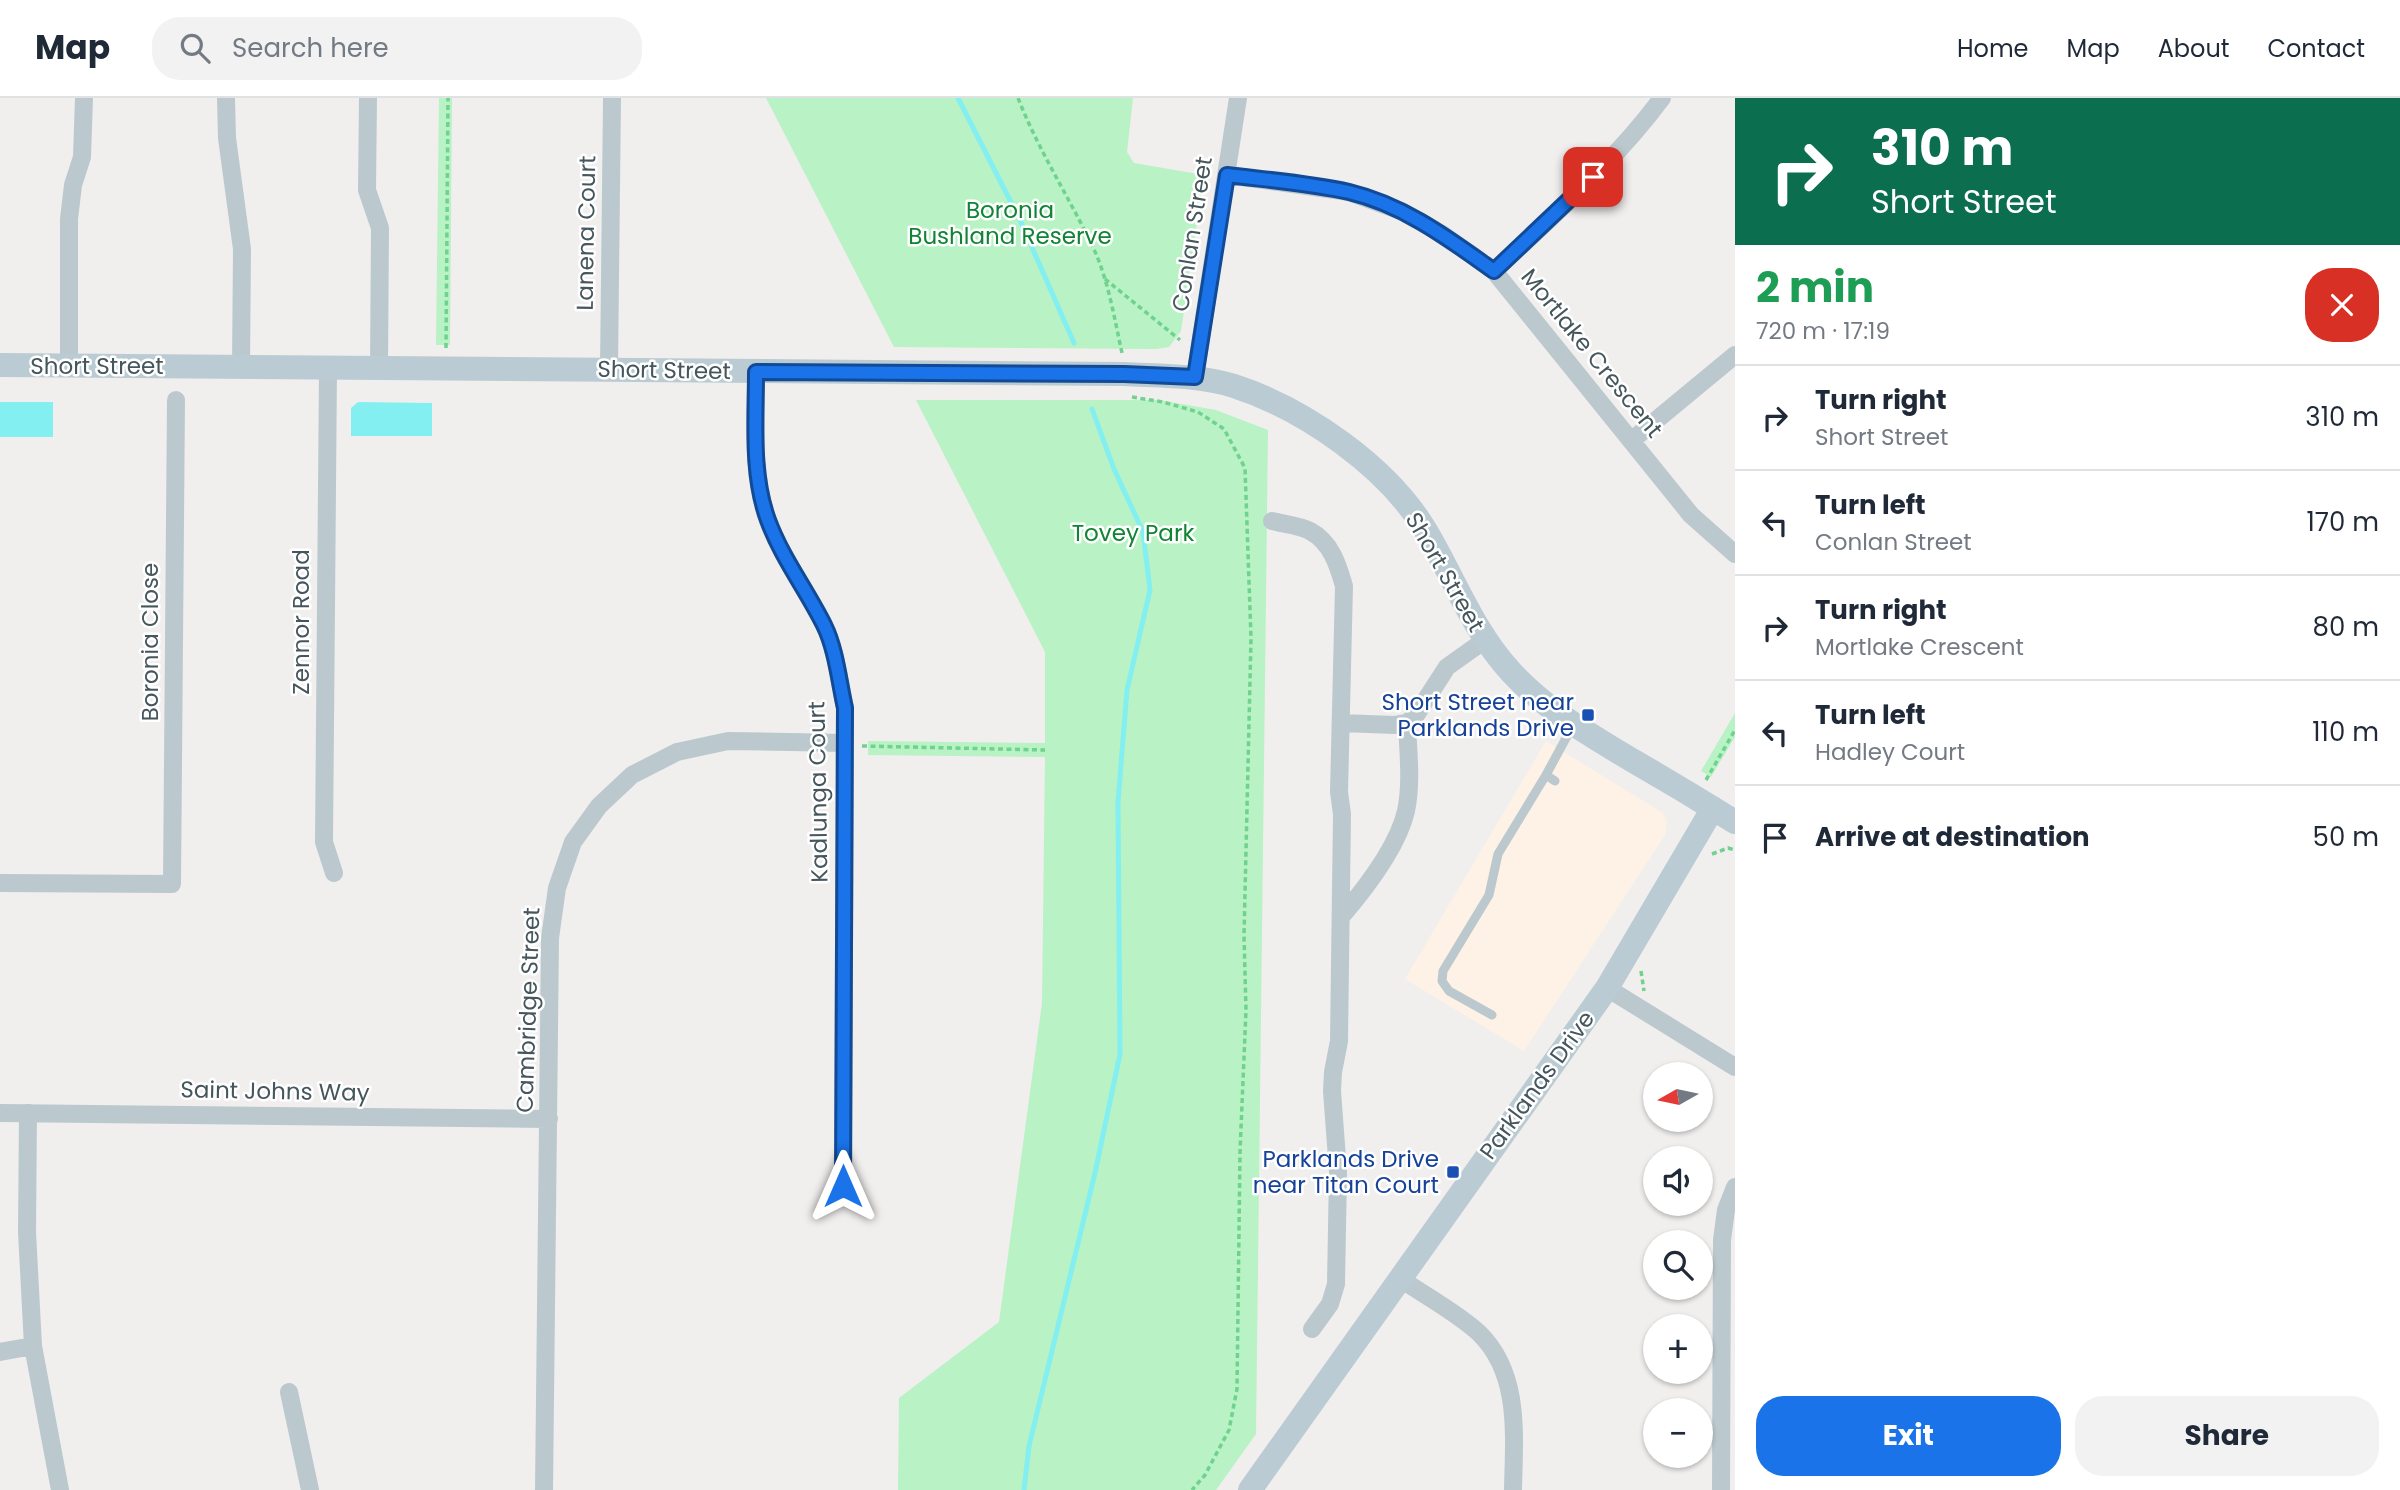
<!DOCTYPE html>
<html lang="en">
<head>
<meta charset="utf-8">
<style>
  body { margin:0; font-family:Poppins,sans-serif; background:#f2f2f3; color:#1f2937; height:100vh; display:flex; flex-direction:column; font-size:26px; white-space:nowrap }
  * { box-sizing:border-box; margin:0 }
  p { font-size:23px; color:#747a83 }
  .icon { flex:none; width:38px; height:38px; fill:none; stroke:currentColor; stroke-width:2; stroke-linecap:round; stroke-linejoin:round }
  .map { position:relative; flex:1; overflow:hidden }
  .side { display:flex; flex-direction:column; background:#fff; width:665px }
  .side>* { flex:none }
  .banner { background:#0b6e4f; color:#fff; overflow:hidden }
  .needle { width:46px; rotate:261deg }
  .tools { position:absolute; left:1643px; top:964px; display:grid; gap:14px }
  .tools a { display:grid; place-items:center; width:70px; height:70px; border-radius:50%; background:#fff; box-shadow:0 2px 5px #0004; font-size:35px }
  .pin { position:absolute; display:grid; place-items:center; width:60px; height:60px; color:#fff; margin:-30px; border-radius:14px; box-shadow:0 4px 10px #0006 }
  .me { position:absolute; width:77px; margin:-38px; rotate:0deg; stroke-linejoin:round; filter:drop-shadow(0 0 5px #0008) }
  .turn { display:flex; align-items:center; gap:24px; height:147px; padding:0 21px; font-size:32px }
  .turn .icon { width:91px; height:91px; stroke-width:2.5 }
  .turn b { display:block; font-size:49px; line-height:60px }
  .round { display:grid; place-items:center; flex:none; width:74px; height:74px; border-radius:28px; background:#f2f2f3 }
  .head { display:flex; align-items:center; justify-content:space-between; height:119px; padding:0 21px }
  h1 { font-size:42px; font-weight:700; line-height:52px; color:#1e9e55 }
  .cta { display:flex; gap:14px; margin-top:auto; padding:14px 21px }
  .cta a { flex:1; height:80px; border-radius:28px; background:#1a73e8; color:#fff; font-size:28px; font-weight:700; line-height:80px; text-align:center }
  .cta a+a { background:#f2f2f3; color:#1f2937 }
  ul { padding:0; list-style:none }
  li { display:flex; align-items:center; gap:21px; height:105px; padding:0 21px; border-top:2px solid #e0e1e3 }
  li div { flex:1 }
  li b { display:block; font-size:26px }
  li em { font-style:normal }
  header { display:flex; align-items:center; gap:42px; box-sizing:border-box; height:98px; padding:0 35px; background:#fff; border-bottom:2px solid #e0e1e3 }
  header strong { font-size:33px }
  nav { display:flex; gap:38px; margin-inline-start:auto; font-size:24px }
  .search { width:490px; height:63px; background:#f2f2f3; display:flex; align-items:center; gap:18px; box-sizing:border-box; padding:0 24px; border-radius:28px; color:#747a83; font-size:26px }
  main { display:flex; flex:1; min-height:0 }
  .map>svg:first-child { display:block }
  .commercial { fill:#fdf2e5 }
  .green { fill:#b9f2c4 }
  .water { fill:#83eff1 }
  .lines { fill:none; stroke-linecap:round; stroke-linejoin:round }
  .stream { stroke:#83eff1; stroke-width:5 }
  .path { stroke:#6fd28e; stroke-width:3.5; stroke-dasharray:5 3.5; stroke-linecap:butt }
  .lane { stroke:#bbc9ce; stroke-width:9 }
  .street { stroke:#bbc9ce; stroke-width:18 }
  .secondary { stroke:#bacbd3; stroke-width:24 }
  .route-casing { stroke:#114b97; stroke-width:18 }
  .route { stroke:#1a73e8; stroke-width:12 }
  .transit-dot { fill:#1a4fb4; stroke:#fff; stroke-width:2.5 }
  .labels { text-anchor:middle; stroke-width:5; stroke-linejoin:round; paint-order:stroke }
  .park-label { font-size:23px; fill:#118334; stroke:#fff }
  .street-label { font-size:23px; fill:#45565c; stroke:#fff }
  .transit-label { font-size:23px; fill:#164399; stroke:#fff; text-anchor:end }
</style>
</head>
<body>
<header>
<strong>Map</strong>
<div class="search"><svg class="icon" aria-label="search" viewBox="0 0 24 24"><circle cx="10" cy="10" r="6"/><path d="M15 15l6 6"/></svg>Search here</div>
<nav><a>Home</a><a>Map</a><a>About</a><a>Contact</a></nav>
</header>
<main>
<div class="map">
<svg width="1735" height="1392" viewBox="0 0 1735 1392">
  <rect width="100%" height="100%" fill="#f1eeee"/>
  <!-- commercial -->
  <path class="commercial" d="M1546,643L1663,715L1667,724L1665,737L1524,953L1405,881Z"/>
  <!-- green -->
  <path class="green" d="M439,0H452L450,247H436Z
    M766,0H1133L1127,54L1134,65L1204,77L1181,233L1169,249L1156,251L894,249Z
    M916,302H1159L1216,312L1268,332L1256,1336L1216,1392H898L899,1300L999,1224L1042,905L1045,659L868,657V643L1045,645V554Z
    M1735,615V639L1711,679L1701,673Z"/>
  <!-- water -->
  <path class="water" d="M0,304H53V339H0Z
    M358,304L432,305V338H351V310Z"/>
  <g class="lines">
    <!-- stream -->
    <path class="stream" d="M958,0L1020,122L1074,245
      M1024,1392L1029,1348L1095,1075L1120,956L1118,704L1127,592L1150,492L1143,434L1114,371L1092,311"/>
    <!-- path -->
    <path class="path" d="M1018,0C1038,51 1067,96 1091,145C1108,179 1114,219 1122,255
      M1105,181L1180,242
      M446,250L448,0
      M1132,299L1163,304L1198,314L1224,331L1245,370L1251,540L1244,838L1246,912L1240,1054L1237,1291L1229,1332L1205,1377L1192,1392
      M862,648L1045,652
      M1706,682L1735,632
      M1712,756L1728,750L1735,752
      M1641,873L1644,893"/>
    <!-- lane -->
    <path class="lane" d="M1546,677L1572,629
      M1492,917L1449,893L1442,883L1443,873L1489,797L1498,756L1546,677L1555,683"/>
    <!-- street -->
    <path class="street" d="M226,0L227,40L242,151L241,269
      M368,0L367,92L380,130L379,270
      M1227,77L1349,94L1401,113L1442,136L1494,173L1691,417L1735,456
      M1494,173C1552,118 1614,65 1662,0
      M69,267V121L73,87L82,59L84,0
      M328,271L324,744L334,775
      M609,271L612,0
      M756,274C756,323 751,376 768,423C782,460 806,491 824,527C836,551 839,583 845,610L843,1088
      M1195,279L1238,0
      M1631,343L1735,257
      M1272,423C1283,426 1299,427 1310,433C1331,444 1338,467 1344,488L1339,694L1342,716L1339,943L1333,974L1332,993L1338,1074L1336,1186L1330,1206L1312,1231
      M1341,625L1395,627L1407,625L1416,617L1447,569L1485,542
      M0,785L172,786L176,302
      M1341,819C1365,791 1398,748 1406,713C1412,685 1408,653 1407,625
      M1607,890L1735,969
      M0,1015L549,1021
      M28,1015L27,1134L33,1248L60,1392
      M1399,1180C1423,1196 1459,1216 1479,1235C1521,1276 1514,1338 1513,1392
      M0,1254L33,1248
      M289,1294L310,1392
      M544,1392L550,840L557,790L573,744L599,708L632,677L677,654L728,643L844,645
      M1721,1392L1722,1142L1726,1112L1735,1089"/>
    <!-- secondary -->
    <path class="secondary" d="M0,267L1124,276C1161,278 1199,277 1234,288C1305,311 1388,369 1426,433C1454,480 1473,533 1511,574C1545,611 1587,635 1630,661C1665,681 1700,702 1735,724
      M1250,1392L1607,890L1713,710"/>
  </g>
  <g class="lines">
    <defs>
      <path id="route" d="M843,1088L845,610C839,583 836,551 824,527C806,491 782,460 768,422C751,376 756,323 756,274L1124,276L1195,279L1227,77C1267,82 1309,85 1349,94C1404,107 1449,141 1494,173L1593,79"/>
    </defs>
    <!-- route casing -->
    <use href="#route" class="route-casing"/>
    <!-- route -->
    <use href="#route" class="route"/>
  </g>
  <!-- markers -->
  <g class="transit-dot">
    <rect x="1581" y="610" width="14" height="14" rx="3.5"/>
    <rect x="1446" y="1067" width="14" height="14" rx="3.5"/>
  </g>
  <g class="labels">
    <!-- park labels -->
    <g class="park-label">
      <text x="1010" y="120">Boronia<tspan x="1010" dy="26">Bushland Reserve</tspan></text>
      <text x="1133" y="443">Tovey Park</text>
    </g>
    <!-- street labels -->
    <g class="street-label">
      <text transform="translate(586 135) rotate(-89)" y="8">Lanena Court</text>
      <text transform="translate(1192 136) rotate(-81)" y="8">Conlan Street</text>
      <text transform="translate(1592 255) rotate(51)" y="8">Mortlake Crescent</text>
      <text x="97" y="276">Short Street</text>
      <text transform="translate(664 272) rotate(1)" y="8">Short Street</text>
      <text transform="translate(1445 474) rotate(60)" y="8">Short Street</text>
      <text transform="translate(301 524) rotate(-90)" y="8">Zennor Road</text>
      <text transform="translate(150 544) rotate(-90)" y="8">Boronia Close</text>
      <text transform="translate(818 694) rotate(-91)" y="8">Kadlunga Court</text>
      <text transform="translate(528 912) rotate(-88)" y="8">Cambridge Street</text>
      <text transform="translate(1537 987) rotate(-54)" y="8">Parklands Drive</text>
      <text transform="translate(275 993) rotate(1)" y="8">Saint Johns Way</text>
    </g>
    <!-- transit labels -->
    <g class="transit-label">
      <text x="1574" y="612">Short Street near<tspan x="1574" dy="26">Parklands Drive</tspan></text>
      <text x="1439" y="1069">Parklands Drive<tspan x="1439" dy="26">near Titan Court</tspan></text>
    </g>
  </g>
</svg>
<div class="tools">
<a><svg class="needle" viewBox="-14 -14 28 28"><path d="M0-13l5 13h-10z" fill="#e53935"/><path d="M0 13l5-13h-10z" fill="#747a83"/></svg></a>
<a><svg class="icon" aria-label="sound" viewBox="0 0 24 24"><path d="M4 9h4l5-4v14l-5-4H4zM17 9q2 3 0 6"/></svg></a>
<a><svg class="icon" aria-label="search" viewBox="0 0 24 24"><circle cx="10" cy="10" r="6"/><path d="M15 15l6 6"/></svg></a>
<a>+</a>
<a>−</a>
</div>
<div class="pin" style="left:1593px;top:79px;background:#d93025"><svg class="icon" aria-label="arrive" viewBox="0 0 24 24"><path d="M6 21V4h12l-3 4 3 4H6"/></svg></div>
<svg class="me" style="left:843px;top:1088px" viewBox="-20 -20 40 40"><path d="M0-17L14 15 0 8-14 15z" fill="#1a73e8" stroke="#fff" stroke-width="4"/></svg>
</div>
<section class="side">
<div class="banner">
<div class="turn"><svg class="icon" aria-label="right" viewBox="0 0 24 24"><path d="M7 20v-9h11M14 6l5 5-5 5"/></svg><div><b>310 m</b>Short Street</div></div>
</div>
<div class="head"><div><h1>2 min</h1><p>720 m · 17:19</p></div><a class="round" style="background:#d93025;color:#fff"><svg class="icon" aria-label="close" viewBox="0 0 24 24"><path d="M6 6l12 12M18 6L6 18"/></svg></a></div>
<ul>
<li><svg class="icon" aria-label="right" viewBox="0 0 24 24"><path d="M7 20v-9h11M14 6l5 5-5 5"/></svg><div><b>Turn right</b><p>Short Street</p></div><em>310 m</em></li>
<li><svg class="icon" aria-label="left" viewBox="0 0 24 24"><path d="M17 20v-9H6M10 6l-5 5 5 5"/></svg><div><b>Turn left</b><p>Conlan Street</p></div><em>170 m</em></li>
<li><svg class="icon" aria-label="right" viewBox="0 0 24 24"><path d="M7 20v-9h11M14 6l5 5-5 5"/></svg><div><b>Turn right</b><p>Mortlake Crescent</p></div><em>80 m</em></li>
<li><svg class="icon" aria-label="left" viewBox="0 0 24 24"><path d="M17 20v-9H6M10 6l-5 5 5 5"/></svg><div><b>Turn left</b><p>Hadley Court</p></div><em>110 m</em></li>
<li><svg class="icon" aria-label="arrive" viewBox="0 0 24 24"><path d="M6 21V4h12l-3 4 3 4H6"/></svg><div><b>Arrive at destination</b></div><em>50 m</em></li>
</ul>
<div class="cta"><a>Exit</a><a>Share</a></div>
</section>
</main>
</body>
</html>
